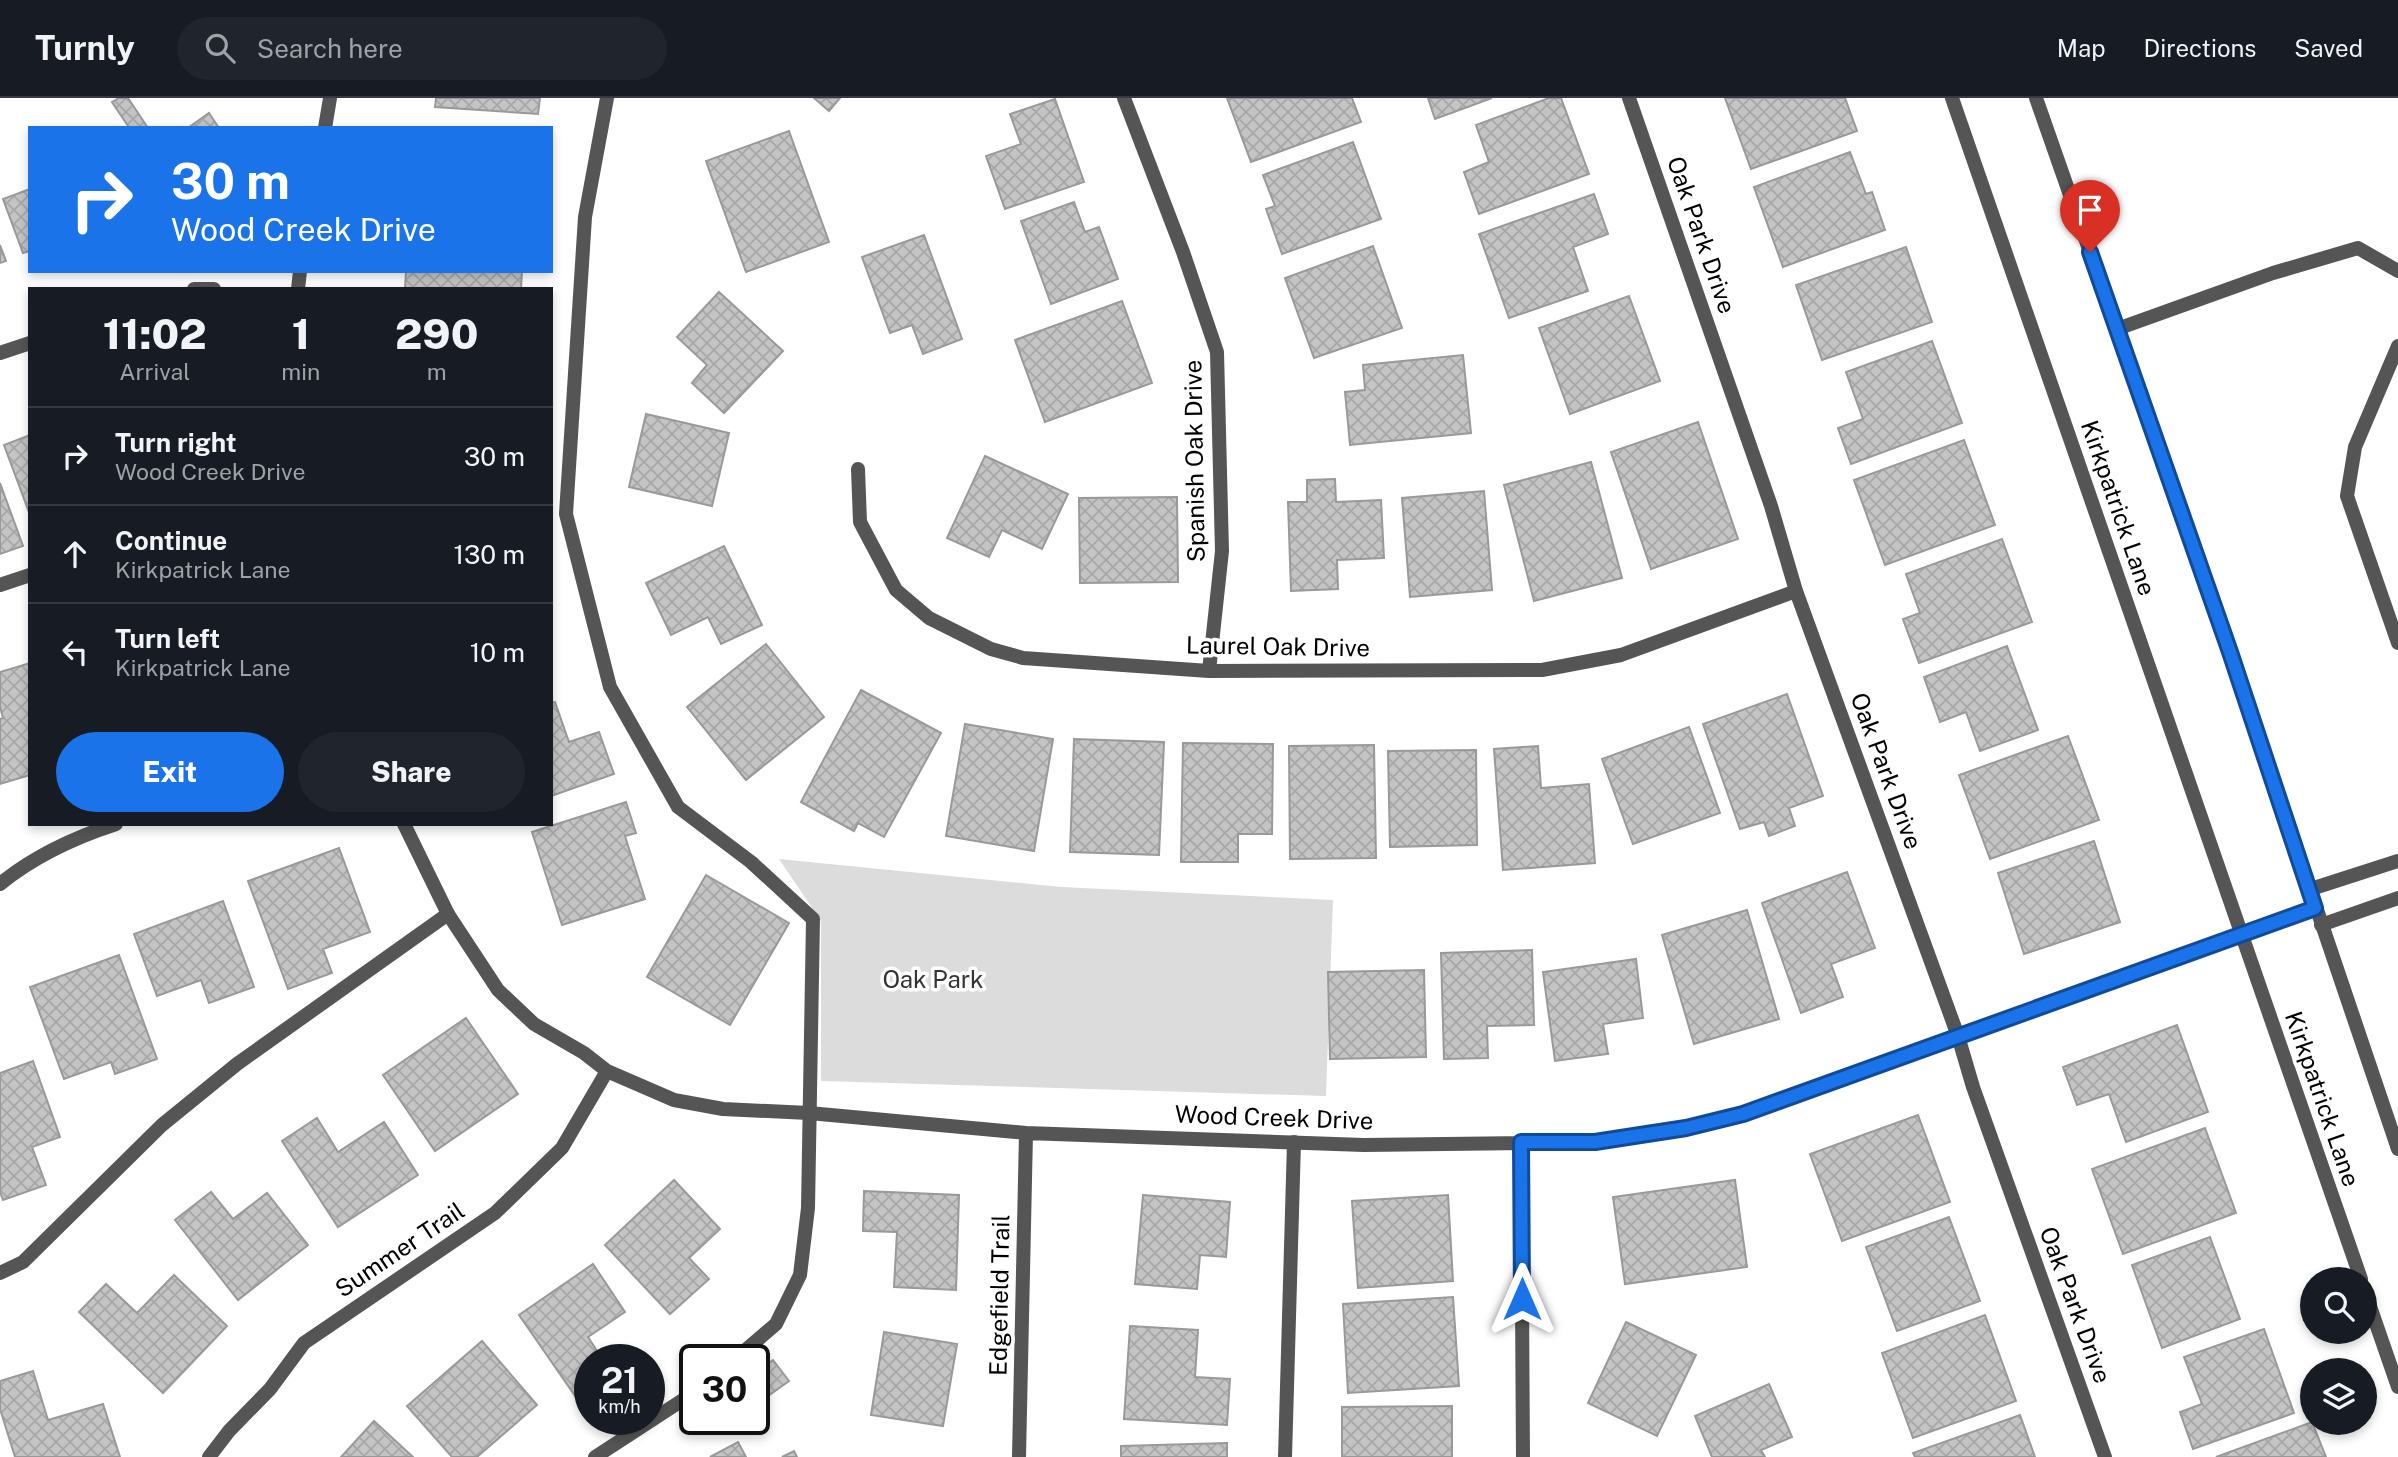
<!DOCTYPE html>
<html lang="en">
<head>
<meta charset="utf-8">
<style>
  body { margin:0; font-family:"Public Sans",sans-serif; background:#20242c; color:#f1f3f6; height:100vh; display:flex; flex-direction:column; font-size:26px; white-space:nowrap }
  * { box-sizing:border-box; margin:0 }
  p { font-size:23px; color:#9ea1a6 }
  .icon { flex:none; width:38px; height:38px; fill:none; stroke:currentColor; stroke-width:2; stroke-linecap:round; stroke-linejoin:round }
  .map { position:relative; flex:1; overflow:hidden }
  .details { position:absolute; left:28px; top:189px; width:525px; height:539px; display:flex; flex-direction:column; background:#171b24; border-radius:0px; box-shadow:0 4px 10px #0003 }
  .details>* { flex:none }
  .banner { position:absolute; left:28px; top:28px; width:525px; height:147px; border-radius:0px; box-shadow:0 4px 10px #0003; background:#1a73e8; color:#fff; overflow:hidden }
  .controls { position:absolute; left:2300px; top:1169px; display:grid; gap:14px }
  .controls a { display:grid; place-items:center; width:77px; height:77px; border-radius:50%; background:#171b24; box-shadow:0 4px 10px #0003; font-size:35px }
  .speed { position:absolute; left:574px; top:1246px; display:flex; gap:14px; font-size:35px; font-weight:700; text-align:center }
  .speed>* { display:grid; place-content:center; width:91px; height:91px; border-radius:50%; background:#171b24; box-shadow:0 4px 10px #0003; line-height:1 }
  .speed small { font-size:18px; font-weight:400 }
  .speed .limit { border:4px solid #111; border-radius:10px; background:#fff; color:#111 }
  .pin { position:absolute; display:grid; place-items:center; width:60px; height:60px; color:#fff; margin:-72px -30px; border-radius:50% 50% 50% 0; rotate:-45deg; box-shadow:0 0 7px #0007 }
  .pin .icon { rotate:45deg }
  .me { position:absolute; width:77px; margin:-38px; rotate:0deg; stroke-linejoin:round; filter:drop-shadow(0 0 5px #0008) }
  .turn { display:flex; align-items:center; gap:24px; height:147px; padding:0 28px; font-size:32px }
  .turn .icon { width:91px; height:91px; stroke-width:2.5 }
  .turn b { display:block; font-size:49px; line-height:60px }
  .eta { display:flex; justify-content:space-evenly; align-items:center; height:119px; text-align:center }
  .eta b { font-size:42px; font-weight:800; line-height:49px }
  .button { display:flex; gap:14px; margin-top:auto; padding:14px 28px }
  .button a { flex:1; height:80px; border-radius:42px; background:#1a73e8; color:#fff; font-size:28px; font-weight:800; line-height:80px; text-align:center }
  .button a+a { background:#20242c; color:#f1f3f6 }
  ul { padding:0; list-style:none }
  li { display:flex; align-items:center; gap:21px; height:98px; padding:0 28px; border-top:2px solid #363941 }
  li div { flex:1 }
  li b { display:block; font-size:26px }
  li em { font-style:normal }
  header { display:flex; align-items:center; gap:42px; box-sizing:border-box; height:98px; padding:0 35px; background:#171b24; border-bottom:2px solid #363941 }
  header strong { font-size:33px }
  nav { display:flex; gap:38px; margin-inline-start:auto; font-size:24px }
  .search { width:490px; height:63px; background:#20242c; display:flex; align-items:center; gap:18px; box-sizing:border-box; padding:0 24px; border-radius:38px; color:#9ea1a6; font-size:26px }
  .map>svg:first-child { display:block }
  .green { fill:#dcdcdc }
  .building { fill:url(#building-cross-hatch); stroke:#999; stroke-width:2 }
  .lines { fill:none; stroke-linecap:round; stroke-linejoin:round }
  .service { stroke:#555; stroke-width:14 }
  .minor { stroke:#555; stroke-width:14 }
  .tertiary { stroke:#555; stroke-width:14 }
  .route-casing { stroke:#114b97; stroke-width:18 }
  .route { stroke:#1a73e8; stroke-width:12 }
  .labels { text-anchor:middle; stroke-width:7; stroke-linejoin:round; paint-order:stroke }
  .street-label { font-size:24px; fill:#000; stroke:#fff }
  .park-label { font-size:24px; fill:#333; stroke:#fff }
</style>
</head>
<body>
<header>
<strong>Turnly</strong>
<div class="search"><svg class="icon" aria-label="search" viewBox="0 0 24 24"><circle cx="10" cy="10" r="6"/><path d="M15 15l6 6"/></svg>Search here</div>
<nav><a>Map</a><a>Directions</a><a>Saved</a></nav>
</header>
<div class="map">
<svg width="2398" height="1359" viewBox="0 0 2398 1359">
  <defs>
    <pattern id="building-cross-hatch" width="8" height="8" patternUnits="userSpaceOnUse" patternTransform="scale(1.75)"><rect width="8" height="8" fill="#c4c4c4"/><path d="M0 0l8 8M0 8l8-8" fill="none" stroke="#a7a7a7"/></pattern>
  </defs>
  <rect width="100%" height="100%" fill="#fff"/>
  <!-- green -->
  <path class="green" d="M779,761L1061,789L1333,802L1326,998L821,983V823Z"/>
  <!-- building -->
  <path class="building" d="M119,0H128L148,30H125L128,28L112,4Z
    M436,0H540L538,16L435,9Z
    M814,0H840L829,13Z
    M1227,0H1352L1361,24L1251,64Z
    M1428,0H1492L1435,21Z
    M1549,0H1561L1589,76L1479,116L1464,74L1489,64L1476,27Z
    M1725,0H1845L1857,33L1751,71Z
    M1055,1L1084,84L1005,111L986,58L1021,46L1010,16Z
    M209,15L219,30H188Z
    M789,33L829,144L746,174L706,63Z
    M1353,44L1381,121L1282,156L1266,111L1275,108L1263,77Z
    M1850,54L1866,96L1872,94L1885,132L1783,169L1754,89Z
    M30,91V153L23,155L3,101Z
    M1594,96L1608,136L1573,149L1588,193L1509,220L1479,136Z
    M1074,104L1085,134L1099,129L1118,181L1051,206L1021,123Z
    M924,137L962,241L923,256L912,227L890,235L862,159Z
    M0,147L6,163L0,165Z
    M1373,148L1402,230L1314,260L1285,180Z
    M1906,149L1932,224L1822,262L1796,187Z
    M406,173H522L521,191H405Z
    M719,194L783,253L724,315L692,285L707,267L677,239Z
    M1629,198L1660,283L1570,316L1539,230Z
    M1122,203L1152,285L1045,324L1015,242Z
    M1932,243L1962,325L1851,366L1838,330L1863,321L1846,274Z
    M1463,257L1471,335L1350,347L1345,294L1365,292L1363,267Z
    M646,316L729,335L712,408L629,389Z
    M1698,324L1738,441L1651,471L1611,354Z
    M30,337V417L4,347Z
    M1964,342L1995,427L1885,467L1854,382Z
    M985,358L1068,396L1042,451L1002,432L989,459L947,440Z
    M1591,364L1622,480L1534,503L1504,387Z
    M1335,381L1336,404L1381,402L1384,460L1337,462L1338,491L1291,493L1288,404H1307V382Z
    M0,385L23,448L0,456Z
    M1484,393L1492,492L1410,499L1402,400Z
    M1177,399L1178,484L1080,485L1079,400Z
    M2002,441L2032,524L1919,565L1903,521L1920,515L1906,476Z
    M724,448L762,527L721,546L708,519L671,537L646,485Z
    M766,546L824,619L746,682L687,609Z
    M2007,548L2038,632L1980,653L1966,614L1940,624L1924,579Z
    M30,565V677L0,686V621L3,620L0,609V574Z
    M861,592L941,635L884,739L858,725L854,733L801,704Z
    M1787,596L1823,698L1789,710L1795,728L1769,738L1764,724L1740,731L1703,626Z
    M555,604L569,644L599,634L614,676L551,698V605Z
    M965,626L1053,641L1034,753L946,738Z
    M1689,629L1720,715L1633,746L1602,661Z
    M2068,638L2099,722L1990,761L1959,677Z
    M1074,641L1164,644L1159,757L1070,754Z
    M1183,645L1273,646L1272,736H1238V764H1181Z
    M1374,647L1376,760L1290,761L1289,648Z
    M1538,648L1541,690L1589,686L1595,765L1503,772L1494,651Z
    M1476,652L1477,747L1390,749L1388,653Z
    M626,704L636,735L625,738L645,801L562,827L532,734Z
    M2094,743L2120,824L2024,856L1998,775Z
    M339,750L370,834L323,851L332,875L288,891L248,783Z
    M1847,774L1875,850L1831,866L1843,899L1801,915L1762,805Z
    M706,777L789,825L730,927L647,879Z
    M223,803L254,889L209,905L201,882L157,898L134,836Z
    M1747,812L1779,921L1694,946L1662,837Z
    M1532,852L1534,927L1487,928L1488,960L1444,961L1441,855Z
    M119,857L157,961L115,976L111,964L64,981L30,889Z
    M1636,861L1643,920L1603,926L1608,956L1555,963L1543,874Z
    M1424,872L1426,959L1330,961L1328,874Z
    M466,920L518,996L435,1053L383,977Z
    M2177,927L2208,1014L2126,1044L2109,996L2077,1007L2063,969Z
    M33,963L60,1039L32,1049L46,1087L3,1102L0,1094V975Z
    M1918,1017L1950,1104L1842,1143L1810,1056Z
    M317,1020L338,1054L384,1024L418,1077L338,1129L282,1043Z
    M2205,1030L2236,1115L2123,1156L2092,1071Z
    M674,1082L720,1131L689,1160L709,1181L670,1216L605,1147Z
    M1735,1082L1747,1169L1625,1186L1613,1099Z
    M864,1093L959,1097L956,1192L894,1189L897,1134L863,1133Z
    M211,1094L233,1121L267,1095L308,1147L238,1202L175,1122Z
    M1143,1097L1230,1104L1226,1159L1200,1157L1197,1191L1135,1186Z
    M1448,1097L1453,1183L1358,1190L1352,1103Z
    M1949,1119L1980,1203L1897,1233L1866,1149Z
    M2210,1139L2240,1221L2162,1250L2132,1167Z
    M593,1166L625,1214L588,1239L603,1262H590V1294L578,1302L519,1217Z
    M174,1177L227,1228L163,1295L79,1214L106,1186L137,1215Z
    M1453,1199L1459,1288L1348,1295L1343,1206Z
    M1985,1217L2016,1303L1913,1340L1882,1255Z
    M1626,1224L1696,1257L1657,1338L1588,1305Z
    M1130,1228L1198,1232L1195,1279L1230,1281L1227,1327L1124,1321Z
    M2264,1231L2294,1315L2193,1351L2180,1314L2202,1306L2184,1259Z
    M884,1234L957,1246L943,1328L871,1317Z
    M482,1243L537,1307L477,1359H452L407,1308Z
    M773,1262L789,1283L754,1308V1275Z
    M33,1273L48,1322L103,1306L120,1359H15L0,1311V1283Z
    M1769,1286L1792,1339L1761,1352L1765,1359H1712L1695,1318Z
    M1452,1308V1359H1342V1309Z
    M2020,1317L2035,1359H1915L1913,1355Z
    M374,1323L413,1359H341Z
    M2312,1324L2326,1359H2216Z
    M738,1344L746,1359H710Z
    M1227,1345V1359H1121V1348Z
    M794,1353L797,1359H782Z"/>
  <g class="lines">
    <!-- service -->
    <path class="service" d="M607,0L585,119L566,416L610,589L678,709L751,764L813,821L808,1110L800,1177L776,1226L734,1262
      M2117,231L2273,175L2358,150L2398,173
      M2398,248L2355,349L2347,398L2398,545
      M0,487L30,477
      M2311,791L2398,763
      M2321,827L2398,800
      M0,1175L23,1164L162,1027L237,966L448,816
      M595,1359L695,1294
      M1285,1359L1294,1044"/>
    <!-- minor -->
    <path class="minor" d="M1124,0L1183,154L1217,254L1222,453L1209,573
      M1629,0L1771,408L1796,493L1958,938L1973,989L2105,1359
      M325,30L330,0
      M194,191H214
      M298,191L300,173
      M0,255L30,245
      M858,371L860,424L896,492L929,520L991,551L1023,560L1209,573L1542,572L1621,557L1796,493
      M404,726L448,816L498,892L534,926L584,955L607,973L674,1002L723,1011L809,1015L1026,1035L1364,1047L1595,1044L1686,1030L1743,1016L2315,810
      M0,786C33,759 76,739 116,726
      M1521,1043L1523,1359
      M209,1359L229,1333L270,1291L304,1245L495,1115L562,1050L607,973
      M1019,1359L1026,1035"/>
    <!-- tertiary -->
    <path class="tertiary" d="M1952,0L2361,1181
      M2036,0L2221,528L2398,1051
      M2364,1191L2398,1289"/>
  </g>
  <g class="lines">
    <defs>
      <path id="route" d="M1522,1201L1521,1044H1595L1686,1030L1743,1016L2315,810L2230,554L2090,154"/>
    </defs>
    <!-- route casing -->
    <use href="#route" class="route-casing"/>
    <!-- route -->
    <use href="#route" class="route"/>
  </g>
  <g class="labels">
    <!-- street labels -->
    <g class="street-label">
      <text transform="translate(1701 137) rotate(71)" y="8">Oak Park Drive</text>
      <text transform="translate(1195 363) rotate(-91)" y="8">Spanish Oak Drive</text>
      <text transform="translate(2118 410) rotate(71)" y="8">Kirkpatrick Lane</text>
      <text transform="translate(1278 549) rotate(1)" y="8">Laurel Oak Drive</text>
      <text transform="translate(1886 673) rotate(70)" y="8">Oak Park Drive</text>
      <text transform="translate(2322 1001) rotate(71)" y="8">Kirkpatrick Lane</text>
      <text transform="translate(1274 1020) rotate(2)" y="8">Wood Creek Drive</text>
      <text transform="translate(400 1152) rotate(-34)" y="8">Summer Trail</text>
      <text transform="translate(1000 1197) rotate(-89)" y="8">Edgefield Trail</text>
      <text transform="translate(2075 1207) rotate(70)" y="8">Oak Park Drive</text>
    </g>
    <!-- park labels -->
    <g class="park-label">
      <text x="933" y="890">Oak Park</text>
    </g>
  </g>
</svg>
<div class="controls">
<a><svg class="icon" aria-label="search" viewBox="0 0 24 24"><circle cx="10" cy="10" r="6"/><path d="M15 15l6 6"/></svg></a>
<a><svg class="icon" aria-label="layers" viewBox="0 0 24 24"><path d="M12 4l9 5-9 5-9-5zM3 14l9 5 9-5"/></svg></a>
</div>
<div class="speed"><div>21<small>km/h</small></div><div class="limit">30</div></div>
<div class="pin" style="left:2090px;top:154px;background:#d93025"><svg class="icon" aria-label="arrive" viewBox="0 0 24 24"><path d="M6 21V4h12l-3 4 3 4H6"/></svg></div>
<svg class="me" style="left:1522px;top:1201px" viewBox="-20 -20 40 40"><path d="M0-17L14 15 0 8-14 15z" fill="#1a73e8" stroke="#fff" stroke-width="4"/></svg>
<div class="banner">
<div class="turn"><svg class="icon" aria-label="right" viewBox="0 0 24 24"><path d="M7 20v-9h11M14 6l5 5-5 5"/></svg><div><b>30 m</b>Wood Creek Drive</div></div>
</div>
<section class="details">
<div class="eta">
<div><b>11:02</b><p>Arrival</p></div>
<div><b>1</b><p>min</p></div>
<div><b>290</b><p>m</p></div>
</div>
<ul>
<li><svg class="icon" aria-label="right" viewBox="0 0 24 24"><path d="M7 20v-9h11M14 6l5 5-5 5"/></svg><div><b>Turn right</b><p>Wood Creek Drive</p></div><em>30 m</em></li>
<li><svg class="icon" aria-label="ahead" viewBox="0 0 24 24"><path d="M12 20V5M6 11l6-6 6 6"/></svg><div><b>Continue</b><p>Kirkpatrick Lane</p></div><em>130 m</em></li>
<li><svg class="icon" aria-label="left" viewBox="0 0 24 24"><path d="M17 20v-9H6M10 6l-5 5 5 5"/></svg><div><b>Turn left</b><p>Kirkpatrick Lane</p></div><em>10 m</em></li>
</ul>
<div class="button"><a>Exit</a><a>Share</a></div>
</section>
</div>
</body>
</html>
